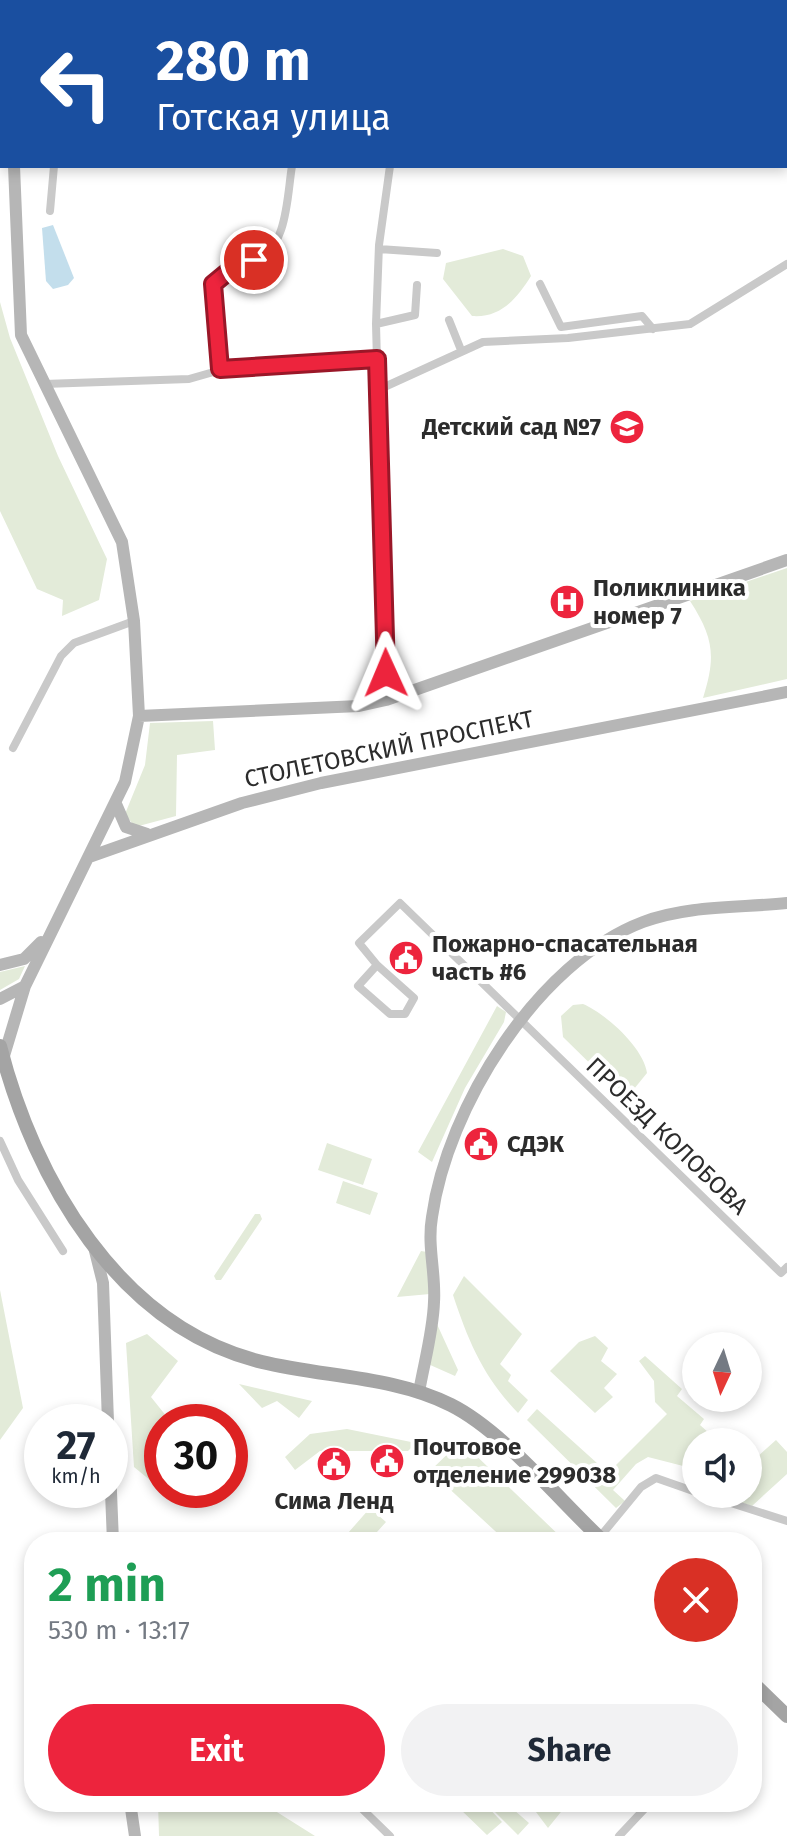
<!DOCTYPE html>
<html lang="en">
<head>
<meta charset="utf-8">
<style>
  body { margin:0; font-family:"Fira Sans",sans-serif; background:#f2f2f3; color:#1f2937; height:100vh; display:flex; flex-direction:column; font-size:30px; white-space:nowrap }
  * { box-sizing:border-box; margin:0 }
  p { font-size:26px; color:#747a83 }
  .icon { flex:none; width:44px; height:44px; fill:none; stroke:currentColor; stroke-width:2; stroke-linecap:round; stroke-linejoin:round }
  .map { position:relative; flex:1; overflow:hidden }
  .panel { position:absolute; left:24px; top:1532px; width:738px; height:280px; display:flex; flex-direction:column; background:#fff; border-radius:32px; box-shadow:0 4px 12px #0003 }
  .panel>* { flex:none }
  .guide { position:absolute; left:0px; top:0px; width:788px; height:168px; box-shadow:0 4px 12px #0003; background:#1a4fa0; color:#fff; overflow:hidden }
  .needle { width:52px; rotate:184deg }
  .fabs { position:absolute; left:682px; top:1332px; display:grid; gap:16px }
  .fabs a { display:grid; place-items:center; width:80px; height:80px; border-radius:50%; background:#fff; box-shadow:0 4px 12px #0003; font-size:40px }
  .speed { position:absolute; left:24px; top:1404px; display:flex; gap:16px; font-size:40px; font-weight:700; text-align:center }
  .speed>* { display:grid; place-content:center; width:104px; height:104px; border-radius:50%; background:#fff; box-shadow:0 4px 12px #0003; line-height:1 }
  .speed small { font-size:20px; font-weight:400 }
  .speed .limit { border:12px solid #d22; background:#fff; color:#111 }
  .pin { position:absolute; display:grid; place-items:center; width:68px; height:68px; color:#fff; margin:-34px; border:4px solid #fff; border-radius:50%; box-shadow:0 2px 8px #0007 }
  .me { position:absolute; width:88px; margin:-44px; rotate:359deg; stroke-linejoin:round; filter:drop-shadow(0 0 6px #0008) }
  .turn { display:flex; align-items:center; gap:28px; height:168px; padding:0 24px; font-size:36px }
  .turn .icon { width:104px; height:104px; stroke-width:2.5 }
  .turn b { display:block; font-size:56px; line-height:68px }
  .round { display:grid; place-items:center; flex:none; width:84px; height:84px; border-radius:42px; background:#f2f2f3 }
  .summary { display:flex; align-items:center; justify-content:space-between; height:136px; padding:0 24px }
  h1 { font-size:48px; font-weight:700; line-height:60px; color:#1e9e55 }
  .primary-button { display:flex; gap:16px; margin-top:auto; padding:16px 24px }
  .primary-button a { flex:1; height:92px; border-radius:48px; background:#ed243d; color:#fff; font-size:32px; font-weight:700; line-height:92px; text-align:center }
  .primary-button a+a { background:#f2f2f3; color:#1f2937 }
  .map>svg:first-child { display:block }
  .green { fill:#e3ebd9 }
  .water { fill:#c3deec }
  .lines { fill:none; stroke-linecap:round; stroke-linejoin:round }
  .street { stroke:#c9c9c9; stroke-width:8 }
  .secondary { stroke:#b6b6b6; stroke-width:12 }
  .primary { stroke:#a4a4a4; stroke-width:14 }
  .route-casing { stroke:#9a1728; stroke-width:20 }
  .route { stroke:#ed243d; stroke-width:14 }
  .labels { text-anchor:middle; stroke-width:8; stroke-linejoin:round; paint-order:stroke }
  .poi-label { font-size:24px; font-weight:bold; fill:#2c2c2c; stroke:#fff; text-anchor:start }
  .street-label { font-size:24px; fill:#2c2c2c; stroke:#fff }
</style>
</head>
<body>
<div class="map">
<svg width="787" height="1836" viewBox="0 0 787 1836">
  <rect width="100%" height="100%" fill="#fff"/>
  <!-- green -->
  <path class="green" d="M503,249L523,256L531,276C516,300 500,318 472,316L443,279L446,263Z
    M0,302L10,338L58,456L107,559L99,600L62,616L63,600L37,589L0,511Z
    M787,568V679L703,698C716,657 714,638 690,601Z
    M213,721L215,750L177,755L176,816L135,827L125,814L145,765L150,723Z
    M25,966L19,979L0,990V972Z
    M583,1004C605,1013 644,1048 647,1073L634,1089L615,1088L563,1037L561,1016L573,1005Z
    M497,1006L506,1012L504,1022L465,1088L432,1162L418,1152Z
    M327,1143L372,1159L363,1185L318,1170Z
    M343,1181L378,1193L370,1215L336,1203Z
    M255,1214H260L262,1219L221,1280H216L214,1276Z
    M421,1251L427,1252L430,1294L397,1297Z
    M464,1276L522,1334L500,1364L511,1375L508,1381L528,1400L518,1413C483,1376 469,1343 453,1295Z
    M0,1290L23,1408L0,1440Z
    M436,1322L458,1370L455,1376L428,1364Z
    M147,1334L178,1361L151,1397L171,1422H162V1490L134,1467L126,1343Z
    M595,1336L608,1348L601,1361L617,1374L604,1388L613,1397L595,1413L550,1371L579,1342Z
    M645,1356L682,1389L677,1396L704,1419L700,1425L719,1442H696V1488L686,1485L687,1467L648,1457L636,1464L613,1490L625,1501L616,1508L527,1420L537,1409L608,1473L667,1414L655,1402L654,1381L639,1361Z
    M239,1384L312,1401L299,1418L277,1401L262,1408Z
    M347,1429L416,1443L408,1451H320L295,1470L285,1457L310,1434Z
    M776,1440L787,1452V1474L752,1506L714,1494H748V1465Z
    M461,1441L566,1542H507L430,1471Z
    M370,1508L386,1522L368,1542H358L348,1533Z
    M158,1802H261L315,1836H159Z
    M465,1802H483L502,1822L487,1835L459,1808Z
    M505,1802L529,1823L518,1835L495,1812Z
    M546,1802H569L548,1828L536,1812Z"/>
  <!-- water -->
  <path class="water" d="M53,225L74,278L68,285L53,289L46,281L42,228Z"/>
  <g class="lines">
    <!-- street -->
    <path class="street" d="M752,0L753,2
      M410,2V0
      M786,58L787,59
      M50,211L54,166
      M379,249L437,253
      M540,284L561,327L642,316L653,329
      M449,320L461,350
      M376,324L415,315L417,285
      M220,369L213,284C227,269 237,266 255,260C288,249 287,195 292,166
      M44,384L189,379L231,367L377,359
      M380,389L483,342L568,338L690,324L787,264
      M386,700L376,324L379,245L390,166
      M13,748L61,656L74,643L134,621
      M377,965L414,998L405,1014H390L358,986L377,965L359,943L400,903L781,1273L787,1267
      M0,1141L18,1180L63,1251
      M703,1494L787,1521
      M599,1538L641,1487L656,1478L696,1492
      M355,1802L390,1836
      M619,1836L651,1802"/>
    <!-- secondary -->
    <path class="secondary" d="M23,2L25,0
      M41,2V0
      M296,2L300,0
      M0,21L2,20
      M0,104L2,105
      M0,120L2,124
      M139,716L359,706L386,700L787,560
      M116,804L126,827L147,834
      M89,857L242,803L321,783L787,692
      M0,965L24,959L41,942
      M0,999L25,986
      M3,1059L25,986L125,782L139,716L134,621L122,542L21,335L14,166
      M94,1247L103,1283L108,1422
      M419,1392C424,1363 433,1332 434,1302C436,1274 427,1246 432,1217C447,1108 537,962 643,922C688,905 740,908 787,903
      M110,1467L113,1542
      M130,1802L135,1836"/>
    <!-- primary -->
    <path class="primary" d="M0,1046C34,1179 118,1327 262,1362C323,1377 394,1376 451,1405C503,1431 559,1500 604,1542
      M752,1682L787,1716"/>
  </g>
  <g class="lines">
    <defs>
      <path id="route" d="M254,260L241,261L213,284L220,369L377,359L386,673"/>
    </defs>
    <!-- route casing -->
    <use href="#route" class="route-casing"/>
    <!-- route -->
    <use href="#route" class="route"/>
  </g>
  <!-- icons -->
  <defs>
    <symbol id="school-disc" viewBox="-11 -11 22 22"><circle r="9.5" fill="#ed243d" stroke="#fff"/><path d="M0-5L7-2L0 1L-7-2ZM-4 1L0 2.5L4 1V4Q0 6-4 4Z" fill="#fff"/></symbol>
    <symbol id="hospital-disc" viewBox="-11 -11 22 22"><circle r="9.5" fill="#ed243d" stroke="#fff"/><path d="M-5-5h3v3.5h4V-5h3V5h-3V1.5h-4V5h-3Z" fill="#fff"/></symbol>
    <symbol id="civic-disc" viewBox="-11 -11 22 22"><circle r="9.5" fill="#ed243d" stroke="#fff"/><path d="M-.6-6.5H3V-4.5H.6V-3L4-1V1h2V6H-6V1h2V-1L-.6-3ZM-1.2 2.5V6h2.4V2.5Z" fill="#fff"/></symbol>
  </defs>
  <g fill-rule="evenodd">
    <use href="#school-disc" x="607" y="407" width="40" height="40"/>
    <use href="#hospital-disc" x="547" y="582" width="40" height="40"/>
    <use href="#civic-disc" x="386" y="938" width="40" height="40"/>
    <use href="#civic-disc" x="461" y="1124" width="40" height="40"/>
    <use href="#civic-disc" x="367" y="1441" width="40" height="40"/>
    <use href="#civic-disc" x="314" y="1444" width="40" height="40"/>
  </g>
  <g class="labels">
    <!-- poi labels -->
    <g class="poi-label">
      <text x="601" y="435" text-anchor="end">Детский сад №7</text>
      <text x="593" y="596">Поликлиника<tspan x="593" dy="28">номер 7</tspan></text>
      <text x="432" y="952">Пожарно-спасательная<tspan x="432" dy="28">часть #6</tspan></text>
      <text x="507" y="1152">СДЭК</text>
      <text x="413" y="1455">Почтовое<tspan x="413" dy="28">отделение 299038</tspan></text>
      <text x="334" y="1509" text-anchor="middle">Сима Ленд</text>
    </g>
    <!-- street labels -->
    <g class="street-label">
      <text transform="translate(389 749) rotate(-12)" y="8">СТОЛЕТОВСКИЙ ПРОСПЕКТ</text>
      <text transform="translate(667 1136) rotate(44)" y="8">ПРОЕЗД КОЛОБОВА</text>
    </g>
  </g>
</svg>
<div class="fabs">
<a><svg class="needle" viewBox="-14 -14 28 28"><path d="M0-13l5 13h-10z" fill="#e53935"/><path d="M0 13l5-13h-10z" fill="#747a83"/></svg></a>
<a><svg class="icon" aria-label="sound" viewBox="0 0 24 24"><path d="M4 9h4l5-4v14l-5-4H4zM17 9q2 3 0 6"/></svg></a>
</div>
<div class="speed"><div>27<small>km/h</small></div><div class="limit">30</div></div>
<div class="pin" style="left:254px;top:260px;background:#d93025"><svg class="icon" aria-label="arrive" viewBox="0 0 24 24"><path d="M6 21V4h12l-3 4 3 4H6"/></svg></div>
<svg class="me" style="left:386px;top:673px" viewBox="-20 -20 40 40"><path d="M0-17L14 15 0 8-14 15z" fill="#ed243d" stroke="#fff" stroke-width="4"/></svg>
<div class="guide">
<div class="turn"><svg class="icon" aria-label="left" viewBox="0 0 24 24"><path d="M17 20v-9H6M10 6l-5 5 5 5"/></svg><div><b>280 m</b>Готская улица</div></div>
</div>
<section class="panel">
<div class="summary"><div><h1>2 min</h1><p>530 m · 13:17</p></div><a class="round" style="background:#d93025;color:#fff"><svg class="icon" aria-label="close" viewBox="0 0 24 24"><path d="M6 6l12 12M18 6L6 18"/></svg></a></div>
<div class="primary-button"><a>Exit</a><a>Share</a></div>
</section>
</div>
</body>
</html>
